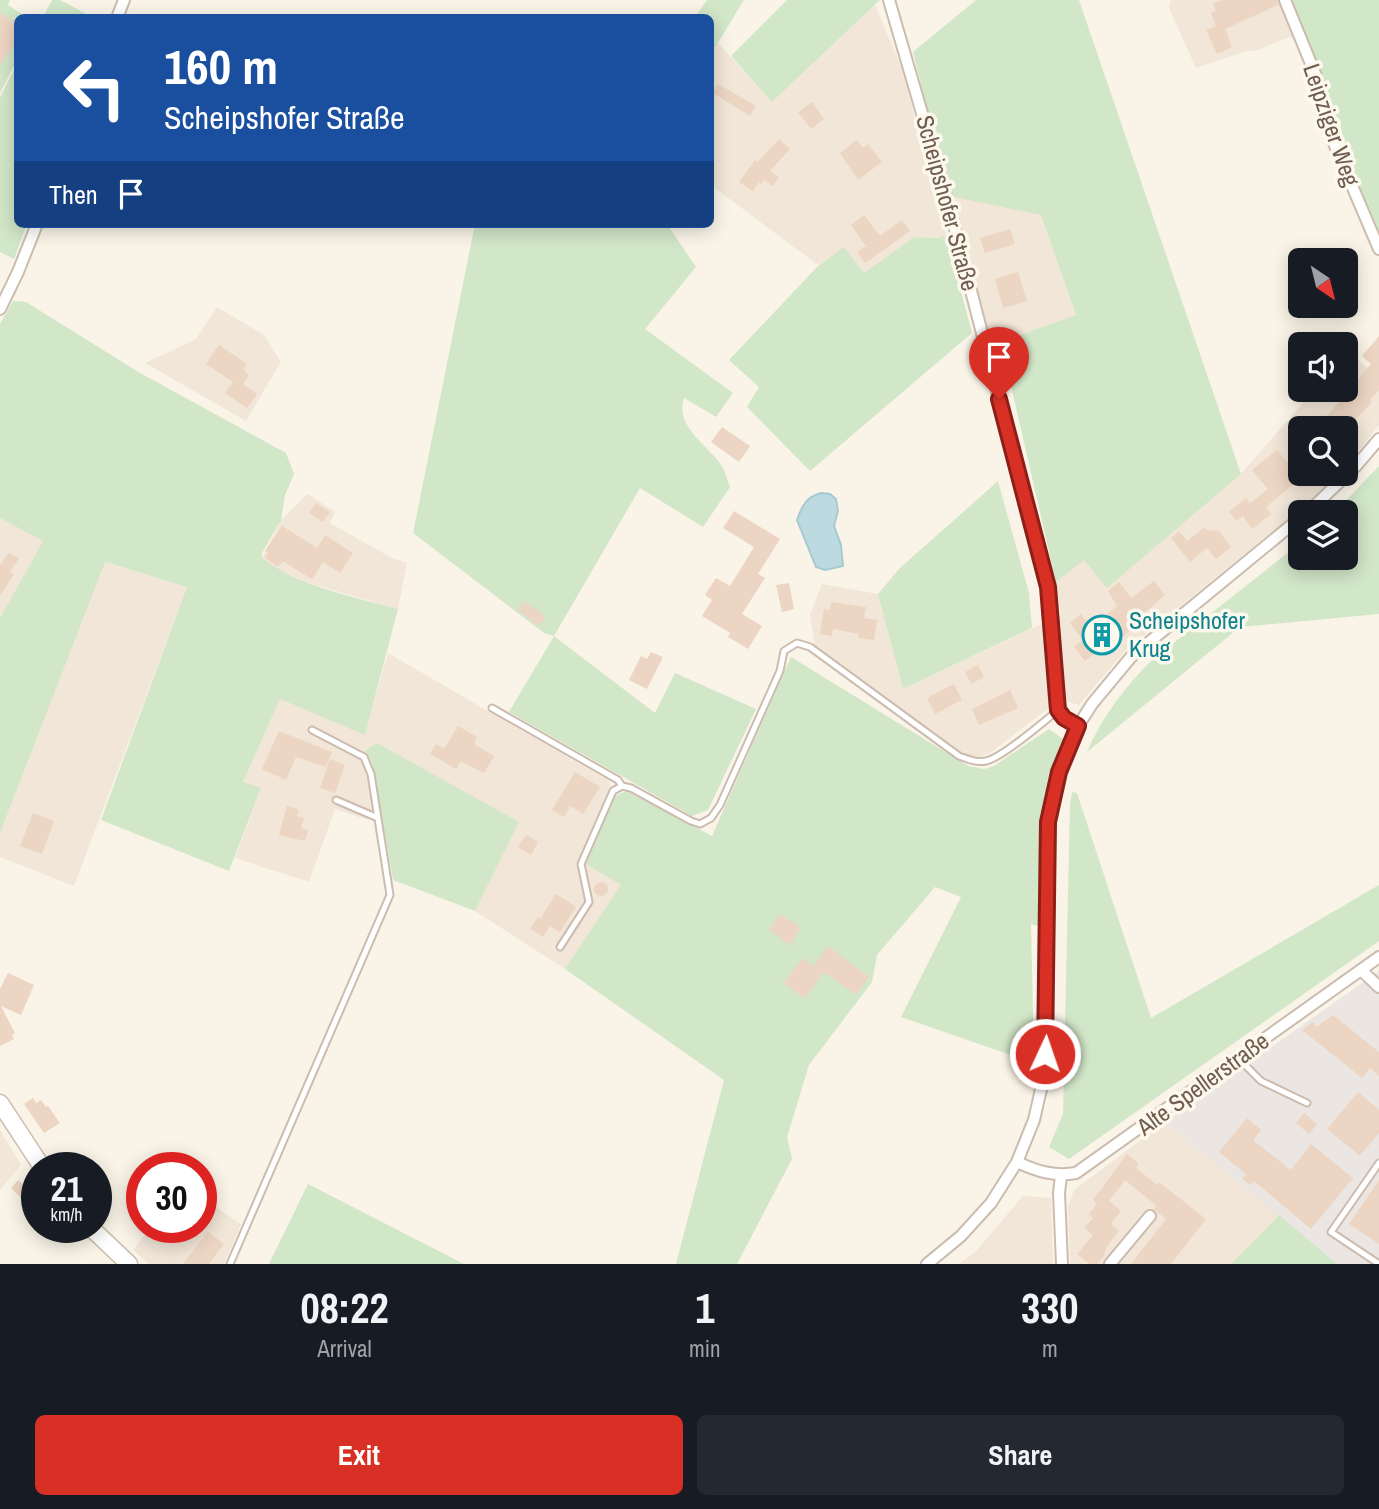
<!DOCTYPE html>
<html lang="en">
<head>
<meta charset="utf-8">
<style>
  body { margin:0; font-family:"Archivo Narrow",sans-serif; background:#242831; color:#f1f3f6; height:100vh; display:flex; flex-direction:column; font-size:26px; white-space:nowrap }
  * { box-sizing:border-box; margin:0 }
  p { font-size:23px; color:#9ea1a6 }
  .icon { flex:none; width:38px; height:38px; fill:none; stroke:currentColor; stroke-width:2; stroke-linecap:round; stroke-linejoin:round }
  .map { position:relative; height:1264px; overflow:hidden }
  .panel { display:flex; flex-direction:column; background:#171b24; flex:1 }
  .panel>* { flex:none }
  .top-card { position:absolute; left:14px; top:14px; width:700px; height:214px; border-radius:10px; box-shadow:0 4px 18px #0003; background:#1a4fa0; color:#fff; overflow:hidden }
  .needle { width:46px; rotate:145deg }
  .tools { position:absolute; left:1288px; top:248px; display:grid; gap:14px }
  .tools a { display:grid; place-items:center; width:70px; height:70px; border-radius:10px; background:#171b24; box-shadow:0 4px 18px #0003; font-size:35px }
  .speed { position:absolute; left:21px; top:1152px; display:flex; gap:14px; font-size:35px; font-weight:700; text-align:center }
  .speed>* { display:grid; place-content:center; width:91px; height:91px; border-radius:50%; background:#171b24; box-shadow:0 4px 18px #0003; line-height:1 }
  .speed small { font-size:18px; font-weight:400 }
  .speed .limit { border:10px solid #d22; background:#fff; color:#111 }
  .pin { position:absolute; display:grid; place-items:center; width:60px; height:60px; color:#fff; margin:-72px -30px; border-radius:50% 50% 50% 0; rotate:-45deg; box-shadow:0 0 7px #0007 }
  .pin .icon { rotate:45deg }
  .me { position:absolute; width:77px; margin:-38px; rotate:3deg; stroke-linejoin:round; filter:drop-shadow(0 0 5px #0008) }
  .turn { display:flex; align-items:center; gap:24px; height:147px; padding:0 35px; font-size:32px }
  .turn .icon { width:91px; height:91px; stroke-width:2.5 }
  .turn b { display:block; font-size:49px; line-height:60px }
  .then { display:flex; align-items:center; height:66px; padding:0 35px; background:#0003; gap:14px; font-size:26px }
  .eta { display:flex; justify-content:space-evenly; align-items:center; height:119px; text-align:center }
  .eta b { font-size:42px; font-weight:800; line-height:49px }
  .cta { display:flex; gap:14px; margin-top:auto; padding:14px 35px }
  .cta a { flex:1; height:80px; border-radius:10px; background:#d93025; color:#fff; font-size:28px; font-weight:800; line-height:80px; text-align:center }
  .cta a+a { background:#242831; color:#f1f3f6 }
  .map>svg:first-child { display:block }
  .residential { fill:#f1e6d7 }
  .industrial { fill:#ebe6e1 }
  .green { fill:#d2e6c8 }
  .water { fill:#bedae1; stroke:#a6c9d2; stroke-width:2 }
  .building { fill:#ecd5c3 }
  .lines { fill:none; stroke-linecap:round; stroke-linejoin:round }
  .lane-casing { stroke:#cbbcaf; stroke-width:9 }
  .street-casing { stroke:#cbbcaf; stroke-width:14 }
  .secondary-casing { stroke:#cdbdad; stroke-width:19 }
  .lane { stroke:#fff; stroke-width:5 }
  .street { stroke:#fff; stroke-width:10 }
  .secondary { stroke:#fff; stroke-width:16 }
  .route-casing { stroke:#8d1f18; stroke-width:18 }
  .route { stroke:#d93025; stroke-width:12 }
  .labels { text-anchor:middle; stroke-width:7; stroke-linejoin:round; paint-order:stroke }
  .street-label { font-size:24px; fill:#715d4f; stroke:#fdf8ee }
  .culture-label { font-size:24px; fill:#0d838f; stroke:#fdf8ee; text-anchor:start }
</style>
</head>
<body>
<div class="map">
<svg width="1379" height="1264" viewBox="0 0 1379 1264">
  <rect width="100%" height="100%" fill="#faf4e8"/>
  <!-- residential -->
  <path class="residential" d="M1171,0H1291L1305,35L1293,39L1289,37L1258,50L1243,52L1196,68L1169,8Z
    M875,5L902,69L946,235L939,238L914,237L864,273L844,248L818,265L711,185V54L718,43L772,102Z
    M949,196L1041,214L1076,315L1001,342L986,333Z
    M217,307L264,335L281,362L246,421L145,363L196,339Z
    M1348,352L1379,377V425L1346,467V429H1300V474H1338L1312,499L1125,651L1079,705L1063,700L1045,711L990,753L979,757L962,753L815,646L810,615L822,584L878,594L903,689L1061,615L1056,582L1084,559L1107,587L1241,474L1314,390H1346V354Z
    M308,494L335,512L330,523L392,558L407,563L398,609L309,583L277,569L262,558L281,520Z
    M0,518L43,541L0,618Z
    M104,562L187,587L74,886L0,857V833Z
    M388,653L609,781L610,786L579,859L621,885L565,969L475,911L518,822L365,751L372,762L379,798L368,820L335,809L309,882L235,858L261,789L243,782L280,699L365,734Z
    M1165,1122L1279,1215L1231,1264H1070L1068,1207L1074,1190Z
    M0,1130L21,1165L0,1190Z
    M1023,1196L1051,1198L1053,1264H959L976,1251Z
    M201,1198L241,1224L224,1264H149L133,1250L151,1227H201Z"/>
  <!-- industrial -->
  <path class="industrial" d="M1379,971V1264H1337L1165,1122Z"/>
  <!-- green -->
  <path class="green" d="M0,0H10L8,5L26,17L18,18L17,60L0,93Z
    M52,0H60L92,17H43Z
    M707,0H744L711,54L710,18L695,17Z
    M787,0H880L772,102L731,56Z
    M976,0H1079L1241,474L1107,588L1084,560L1056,582L1001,342L1076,315L1041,215L949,196L913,52Z
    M1291,0H1379V233L1330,119L1321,77Z
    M17,64L18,224H27L14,259L0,252V97Z
    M475,224H667L696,267L645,329L733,393L716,417L684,398C675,425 704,443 719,462C725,469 727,479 730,487L703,527L640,488L554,636L655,713L675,673L756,709L708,810L692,816L509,712L554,636L544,633L413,533Z
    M946,235L972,333L810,471L747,407L759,387L729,360L818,266L844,247L864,273L914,237L939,238Z
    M13,301L26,302L140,373L286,453L294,474L285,495L281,520L262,553V558C300,587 352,596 398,609L365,735L280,699L243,782L261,788L229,871L101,820L187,587L105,562L0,833V618L43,541L0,518V324Z
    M1379,466V614L1240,627L1087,752C1102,717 1124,688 1151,661L1300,543V558H1346V513H1334Z
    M998,481L1029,593L1032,628L903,689L878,594L900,568Z
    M791,657L968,766L984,769L994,766L1049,729L1063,739L1049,773L1040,821L1038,926L1031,924L1034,1063L901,1017L961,897L935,887L877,955L872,982L809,1065L787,1137L792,1159L737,1264H676L724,1080L565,969L621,885L586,864L612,799L619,794L627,791L712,836Z
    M377,743L519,822L475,911L393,880L372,762L365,751Z
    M1072,792L1077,793L1151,1018L1379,885V941L1069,1159L1049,1147L1063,1114L1070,804Z
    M308,1184L464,1264H269Z
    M1279,1215L1337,1264H1231Z"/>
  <!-- water -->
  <path class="water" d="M821,493L830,494L836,499L838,511L834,526L841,545L843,566L825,570L816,567L797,520C802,506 806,497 821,493Z"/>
  <!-- building -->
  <path class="building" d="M1222,0H1277L1278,5L1225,29L1232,47L1217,54L1206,30L1216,26L1211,13L1216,11L1213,4Z
    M0,13L18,24V40L0,65Z
    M718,84L756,106L750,116L713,93Z
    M812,102L824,119L811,129L798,112Z
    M779,139L790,149L770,171L779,177L773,186L764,180L761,184L759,182L753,191L739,182L755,160L758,162Z
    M857,140L863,148L868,144L882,162L858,180L840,153Z
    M864,215L880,236L902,220L910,231L865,263L857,252L866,246L851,225Z
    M1010,229L1015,244L985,253L980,238Z
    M1018,272L1027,301L1003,308L995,279Z
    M1379,336V390L1370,400L1372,402L1346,429H1316L1371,364L1362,356Z
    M219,345L247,364L243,370L249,375L243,384L257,394L247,408L225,393L233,382L206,364Z
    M722,427L750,446L739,462L711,442Z
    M1300,447V479L1266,507L1271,514L1252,529L1243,516L1236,521L1229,512L1246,498L1250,503L1268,489L1252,470L1277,450L1287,462Z
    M316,503L330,512L323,522L309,513Z
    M734,511L780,539L758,574L765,578L742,614L762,626L748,649L728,637L730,633L702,616L712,600L705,595L716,578L730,586L754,547L723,528Z
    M282,526L317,548L325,535L353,553L340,573L323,562L312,579L284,562H282L278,567L265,558L268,553L265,551Z
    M1205,527L1207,530L1219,531L1231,547L1216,559L1207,548L1190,562L1171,538L1179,531L1187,541Z
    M9,553L19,558L10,572L14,574L0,596V565Z
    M1154,581L1165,595L1132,624L1134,627L1113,645L1111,643L1105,645L1085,661L1074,647L1083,640L1070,623L1081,614L1091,627L1117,606L1108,591L1119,582L1131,598Z
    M789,583L794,609L782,612L776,585Z
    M524,601L546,617L539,626L518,610Z
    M831,602L866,607L864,618L877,620L874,640L858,638L859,634L833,629L832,636L820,634L824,609L830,610Z
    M651,652L663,657L647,689L629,680L641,656L647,659Z
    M978,665L984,677L971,684L965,672Z
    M954,684L962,700L935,714L927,698Z
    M1010,690L1018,708L979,725L972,709Z
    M458,726L477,737L474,744L494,756L484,773L461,761L456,769L430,754L436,744L444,749Z
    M279,731L332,752L326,767L296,757L286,780L262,769Z
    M330,759L345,765L335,793L320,788Z
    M575,772L600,787L583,814L570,806L564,817L552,810Z
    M287,806L299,810L297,816L304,818L301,828L308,830L305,841L279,835Z
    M33,813L54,821L42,854L20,846Z
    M526,835L538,842L531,855L518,847Z
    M594 889a7 7 0 1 1 14 0a7 7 0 1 1-14 0Z
    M556,894L576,907L560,932L550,926L543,937L530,929L538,917L540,919Z
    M780,914L801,928L790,945L769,930Z
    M828,946L869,977L856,995L824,972L805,998L783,983L803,958L814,966Z
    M8,973L34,985L21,1015L1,1006L15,1033L12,1035L14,1039L0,1046V989Z
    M1333,1015L1379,1052V1076L1370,1068L1362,1078L1302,1030L1313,1022L1316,1027Z
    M1358,1092L1379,1110V1133L1360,1156L1327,1129Z
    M33,1098L36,1103L41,1100L46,1107L48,1106L60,1123L44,1133L24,1104Z
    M1304,1113L1317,1124L1309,1134L1296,1123Z
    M1247,1118L1261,1130L1253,1140L1291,1170L1311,1144L1353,1178L1311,1229L1254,1181L1250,1185L1242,1179L1246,1174L1219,1152Z
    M1127,1154L1139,1164L1136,1168L1157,1185L1159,1182L1206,1219L1171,1264H1131L1166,1219L1154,1209L1157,1206L1125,1180L1109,1201L1121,1211L1111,1224L1119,1231L1106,1248L1104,1256L1097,1264H1090L1077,1254L1093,1235L1084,1228L1093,1218L1089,1214L1097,1204L1093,1200Z
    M18,1180L29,1190L21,1198L11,1188Z
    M1379,1180V1244L1349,1224Z
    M208,1232L224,1244L209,1264H183Z"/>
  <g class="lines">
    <defs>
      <path id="lane" d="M492,708L618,780L622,786
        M336,800L378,818
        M560,947L589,902L581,864L613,791L622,786L631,788L691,821L700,824L711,818L720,805L780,671L784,651L797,643L810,647L959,756C968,759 976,763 986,761C1001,758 1045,721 1058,710
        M1239,1059L1261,1081L1307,1103
        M230,1264L390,895L371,774L364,757L312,730
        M1379,1264L1331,1232L1379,1163"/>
      <path id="street" d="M889,0L949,206L1048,587L1058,710L1064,718L1078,726
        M1285,0L1316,76L1324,120L1379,249
        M117,18L124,0
        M0,309L18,272L37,224
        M1307,513L1356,466L1379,439
        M1361,970L1379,987
        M1017,1162C1036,1171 1055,1177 1076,1173L1379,957
        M1061,1176L1059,1193L1062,1264
        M927,1264L961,1236L991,1203L1017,1162L1034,1120L1044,1076L1047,1010L1048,822L1059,772L1078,726L1092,704L1131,657L1300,518
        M1110,1264L1150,1216"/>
      <path id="secondary" d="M0,1103L42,1167
        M90,1227L129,1264"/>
    </defs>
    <!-- lane casing -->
    <use href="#lane" class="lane-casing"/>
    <!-- street casing -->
    <use href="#street" class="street-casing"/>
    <!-- secondary casing -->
    <use href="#secondary" class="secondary-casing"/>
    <!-- lane -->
    <use href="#lane" class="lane"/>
    <!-- street -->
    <use href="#street" class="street"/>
    <!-- secondary -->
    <use href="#secondary" class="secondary"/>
  </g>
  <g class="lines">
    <defs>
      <path id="route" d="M999,399L1048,587L1058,710L1064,718L1078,726L1059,772L1048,822L1045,1054"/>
    </defs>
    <!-- route casing -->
    <use href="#route" class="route-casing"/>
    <!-- route -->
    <use href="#route" class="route"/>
  </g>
  <!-- icons -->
  <defs>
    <symbol id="building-ring" viewBox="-11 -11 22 22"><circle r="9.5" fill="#fdf8ee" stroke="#0f9aa8" stroke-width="1.5"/><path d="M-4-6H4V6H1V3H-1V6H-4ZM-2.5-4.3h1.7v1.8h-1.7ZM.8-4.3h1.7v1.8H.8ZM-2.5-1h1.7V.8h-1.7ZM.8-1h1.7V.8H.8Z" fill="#0f9aa8"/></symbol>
  </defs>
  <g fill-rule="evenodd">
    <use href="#building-ring" x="1080" y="613" width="44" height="44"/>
  </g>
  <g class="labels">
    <!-- street labels -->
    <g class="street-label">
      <text transform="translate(1331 125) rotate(71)" y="8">Leipziger Weg</text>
      <text transform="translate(947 203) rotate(75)" y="8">Scheipshofer Straße</text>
      <text transform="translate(1203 1084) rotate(-36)" y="8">Alte Spellerstraße</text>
    </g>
    <!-- culture labels -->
    <g class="culture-label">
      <text x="1129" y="629">Scheipshofer<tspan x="1129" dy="28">Krug</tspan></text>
    </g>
  </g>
</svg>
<div class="tools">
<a><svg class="needle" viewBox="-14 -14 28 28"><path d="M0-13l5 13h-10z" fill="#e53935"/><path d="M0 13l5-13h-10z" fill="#9ea1a6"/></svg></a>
<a><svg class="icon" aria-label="sound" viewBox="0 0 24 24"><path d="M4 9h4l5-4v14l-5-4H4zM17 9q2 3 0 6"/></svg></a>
<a><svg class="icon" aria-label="search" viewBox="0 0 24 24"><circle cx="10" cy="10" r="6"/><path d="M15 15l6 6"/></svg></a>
<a><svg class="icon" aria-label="layers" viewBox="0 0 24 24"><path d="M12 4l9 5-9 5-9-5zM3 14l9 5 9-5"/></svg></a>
</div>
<div class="speed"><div>21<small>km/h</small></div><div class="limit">30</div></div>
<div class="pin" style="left:999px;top:399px;background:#d93025"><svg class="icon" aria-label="arrive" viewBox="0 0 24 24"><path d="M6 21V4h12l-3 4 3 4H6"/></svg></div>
<svg class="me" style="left:1045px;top:1054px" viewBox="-20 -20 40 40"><circle r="17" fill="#d93025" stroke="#fff" stroke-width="3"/><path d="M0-11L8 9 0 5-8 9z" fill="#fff"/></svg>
<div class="top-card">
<div class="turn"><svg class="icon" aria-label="left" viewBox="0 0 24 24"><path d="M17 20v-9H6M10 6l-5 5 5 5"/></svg><div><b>160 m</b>Scheipshofer Straße</div></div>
<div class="then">Then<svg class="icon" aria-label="arrive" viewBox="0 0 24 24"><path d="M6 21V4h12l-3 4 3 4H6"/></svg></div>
</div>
</div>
<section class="panel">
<div class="eta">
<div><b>08:22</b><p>Arrival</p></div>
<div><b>1</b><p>min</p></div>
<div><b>330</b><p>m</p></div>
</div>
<div class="cta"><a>Exit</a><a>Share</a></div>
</section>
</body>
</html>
